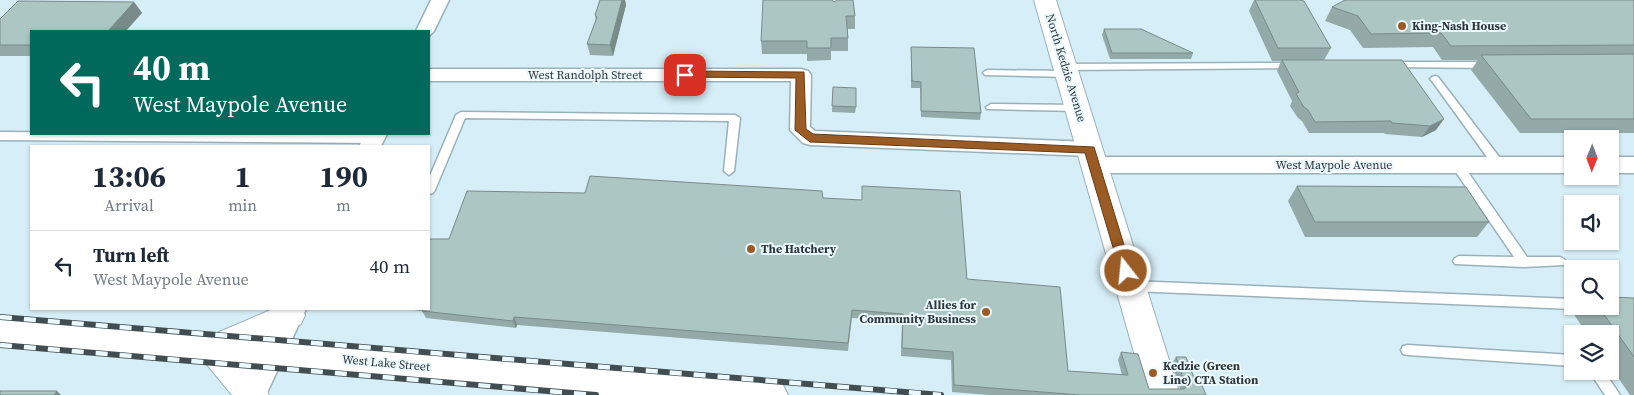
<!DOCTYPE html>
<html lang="en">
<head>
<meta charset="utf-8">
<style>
  body { margin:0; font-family:"Source Serif 4",serif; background:#f6f6f7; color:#1f2937; height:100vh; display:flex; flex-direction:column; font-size:19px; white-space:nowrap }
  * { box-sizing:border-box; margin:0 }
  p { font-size:16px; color:#747a83 }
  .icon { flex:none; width:28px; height:28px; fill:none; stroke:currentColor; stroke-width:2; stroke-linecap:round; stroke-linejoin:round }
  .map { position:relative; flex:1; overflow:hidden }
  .drawer { position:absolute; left:30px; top:145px; width:400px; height:165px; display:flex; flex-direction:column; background:#fff; border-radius:0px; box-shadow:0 1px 4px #0004 }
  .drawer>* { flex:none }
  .banner { position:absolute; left:30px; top:30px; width:400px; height:105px; border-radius:0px; box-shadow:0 1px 4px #0004; background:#00695c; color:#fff; overflow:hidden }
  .needle { width:32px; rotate:181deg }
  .tools { position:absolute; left:1564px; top:130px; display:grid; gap:10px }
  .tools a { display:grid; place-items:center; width:55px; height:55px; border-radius:0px; background:#fff; box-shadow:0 1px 4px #0004; font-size:25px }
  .pin { position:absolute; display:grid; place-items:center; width:42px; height:42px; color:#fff; margin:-21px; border-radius:10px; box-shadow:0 2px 8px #0006 }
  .me { position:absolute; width:55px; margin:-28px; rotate:344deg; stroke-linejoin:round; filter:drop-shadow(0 0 4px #0008) }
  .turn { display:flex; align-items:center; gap:18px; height:105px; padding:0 20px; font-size:22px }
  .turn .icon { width:65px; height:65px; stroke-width:2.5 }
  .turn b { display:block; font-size:35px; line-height:42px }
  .eta { display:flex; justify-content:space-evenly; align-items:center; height:85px; text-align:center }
  .eta b { font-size:30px; font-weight:700; line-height:35px }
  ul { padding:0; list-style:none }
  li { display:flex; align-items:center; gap:15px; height:70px; padding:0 20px; border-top:1px solid #e0e1e3 }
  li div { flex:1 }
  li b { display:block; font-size:19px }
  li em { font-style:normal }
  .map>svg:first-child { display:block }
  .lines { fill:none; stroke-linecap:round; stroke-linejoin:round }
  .lane-casing { stroke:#9ab1b9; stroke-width:3 }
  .street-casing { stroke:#9ab1b9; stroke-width:3 }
  .secondary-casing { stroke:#9ab1b9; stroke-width:2 }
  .lane { fill:#fff; fill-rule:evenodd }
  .street { fill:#fff; fill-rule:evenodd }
  .secondary { fill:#fff; fill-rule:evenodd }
  .rail-casing { stroke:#424d51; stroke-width:6 }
  .rail { stroke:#ebf9fe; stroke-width:4.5; stroke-dasharray:12; stroke-linecap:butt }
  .wall { fill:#94aaa8 }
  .shaded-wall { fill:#788b88 }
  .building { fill:#acc6c3; stroke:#788b88 }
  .route { fill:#9b5b24; stroke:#653b17 }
  .poi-dot { fill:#9b5b24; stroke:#ebf9fe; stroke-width:2 }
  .labels { text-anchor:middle; stroke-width:4; stroke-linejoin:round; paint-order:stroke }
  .poi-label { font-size:12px; font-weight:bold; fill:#2d363a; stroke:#ebf9fe; text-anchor:start }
  .street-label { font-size:12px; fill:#2d363a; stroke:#ebf9fe }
</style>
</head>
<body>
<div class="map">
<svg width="1634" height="395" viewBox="0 0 1634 395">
  <rect width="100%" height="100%" fill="#d6eef7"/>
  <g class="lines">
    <defs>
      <path id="lane" d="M1392,62H1488L1493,65L1488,68L1389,67L1387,65Z
        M1293,63L1298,66L1296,68L1065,70L1060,67L1065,64Z
        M988,70L1067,71L1072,74L1067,77L985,75L983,73L985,71Z
        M1435,76L1438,77L1503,162L1504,165L1503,168H1495L1432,81L1430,79L1432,77Z
        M991,104L1077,105L1082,108L1077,111L987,109L986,107Z
        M461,112L735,115L740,118L734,171L729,175L724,171L729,121L465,118L435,190L433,193L429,194V178L456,115Z
        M0,132L374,135L379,139L374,143L0,140Z
        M1457,161L1461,162L1527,257H1560L1564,259L1566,262L1564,265L1524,267L1455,264L1453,261L1455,258L1459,256L1514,257L1453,168L1452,165L1453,162Z
        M1132,281L1572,299V306H1577L1572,309L1132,291L1128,289L1126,286L1128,283Z
        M1408,345L1572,355V366L1408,355L1403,354L1401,350L1403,346Z
        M1589,371H1604L1620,395H1605Z"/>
      <path id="street" d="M431,0H449L434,31L429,36V31H416Z
        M429,69H801L808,71L811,75L810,127L815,131L1090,142L1098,144L1101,149L1098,154L1090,156L810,145L803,143L790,130L791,81H429Z
        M366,134H387L381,146H359Z
        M1095,157H1572V173H1095L1087,170L1084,165L1087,160Z
        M1610,157H1634V173H1610Z
        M281,309H306L266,395H238Z"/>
      <path id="secondary" d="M1034,0H1056L1180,395H1146Z
        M273,309H302L305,315L301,324L266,340L771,380L783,385L788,395H600L246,365L264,385L269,395H232L204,361L0,344V318L212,335Z"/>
    </defs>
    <!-- lane casing -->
    <use href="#lane" class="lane-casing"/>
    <!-- street casing -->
    <use href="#street" class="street-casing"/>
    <!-- secondary casing -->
    <use href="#secondary" class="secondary-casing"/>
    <!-- lane -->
    <use href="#lane" class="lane"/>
    <!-- street -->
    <use href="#street" class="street"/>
    <!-- secondary -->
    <use href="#secondary" class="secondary"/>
    <defs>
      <path id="rail" d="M0,317L941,395
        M0,345L596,395"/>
    </defs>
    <!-- rail casing -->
    <use href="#rail" class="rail-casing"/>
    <!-- rail -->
    <use href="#rail" class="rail"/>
  </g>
  <!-- wall -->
  <path class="wall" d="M600,0H625L626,5L613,56L590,55L587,44L596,21L595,15Z
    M1254,0H1300L1331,48L1324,60L1436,130L1422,137L1385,134L1384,133H1309L1302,121L1298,118L1290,106L1292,101L1277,71L1281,61H1272L1249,11Z
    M1634,0V133H1520L1471,70L1478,60H1442L1433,47L1363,48L1350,30L1325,21L1332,7Z
    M134,2L142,13L31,31V56H0V19Z
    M834,2L855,16V29H848V51H831V60L807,61V54H762L761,41Z
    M1104,29L1193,53L1191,59H1110L1102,35Z
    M911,47L981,113L980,120L921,117L920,88H911Z
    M833,87L856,107L855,113L832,112Z
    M1297,186L1489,222L1477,237H1305L1288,201Z
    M823,198L967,279L1068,371L1122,375L1118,360L1121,352L1149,389H1180L1172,364L1176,357L1206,395H989L952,392L951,360L901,356L902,321L852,318L848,351L517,325L516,328L426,318L422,311L401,309H429L449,239Z
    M1634,298V395H1630L1610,366V334H1587L1573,313L1580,306H1610Z"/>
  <!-- shaded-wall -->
  <path class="shaded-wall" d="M622,0H625L626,5L613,56L610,45Z
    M134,2L142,13L126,31H108Z
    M1444,119L1436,130L1422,137L1430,126Z
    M514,317L517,325L516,328L513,321Z
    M57,391L61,395H54Z"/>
  <!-- building -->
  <path class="building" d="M600,0H622L610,45L587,44L597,17L595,15Z
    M763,0H832L834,2L837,0H853L855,16H846L848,38H831V48H807V41H761Z
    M1255,0H1300L1304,1L1331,48H1278Z
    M1345,0H1634V45L1451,46L1441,33L1371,34L1358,16L1332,7Z
    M18,1L134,2L108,31H31V45H0V19Z
    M1104,29H1141L1193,53H1112Z
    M911,47L974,48L981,113L921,111V82L912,81Z
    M1634,54V119H1531L1481,55Z
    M1282,60H1402L1444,119L1430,126L1392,123L1391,121L1315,122L1308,110L1304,107L1296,94L1299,92Z
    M833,87L856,88V107L832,106Z
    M590,176L822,191L823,198L862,200V186L960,191L967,279L1060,287L1068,371L1128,375L1121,352L1138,354L1149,389H1184L1186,387L1176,357H1186L1195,380L1200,381L1206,395H1080L954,385L953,352L902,348L903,314L852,310L848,343L514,317L513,321L422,311L423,309H429V239H449L467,191L585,193Z
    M1297,186L1466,187L1489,222H1315Z
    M1610,297L1634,298V357L1598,306H1610Z
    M0,391H57L54,395H0Z"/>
  <!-- route -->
  <path class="route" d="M685,71L804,72L806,129L813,134L1094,147L1132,271L1130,274H1122L1120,271L1085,153L810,142L795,130L796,78L681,77L680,75Z"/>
  <!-- markers -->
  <g class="poi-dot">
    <circle cx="1402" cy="26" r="5"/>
    <circle cx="751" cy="249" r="5"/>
    <circle cx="986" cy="312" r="5"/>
    <circle cx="1153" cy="373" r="5"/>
  </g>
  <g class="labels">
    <!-- poi labels -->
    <g class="poi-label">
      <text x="1412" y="30">King-Nash House</text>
      <text x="761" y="253">The Hatchery</text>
      <text x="976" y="309" text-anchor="end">Allies for<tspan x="976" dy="14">Community Business</tspan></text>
      <text x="1163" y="370">Kedzie (Green<tspan x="1163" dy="14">Line) CTA Station</tspan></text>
    </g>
    <!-- street labels -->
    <g class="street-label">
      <text transform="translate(1066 68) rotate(73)" y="4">North Kedzie Avenue</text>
      <text x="585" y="79">West Randolph Street</text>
      <text x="1334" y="169">West Maypole Avenue</text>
      <text transform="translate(386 363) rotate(5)" y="4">West Lake Street</text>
    </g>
  </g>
</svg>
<div class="tools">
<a><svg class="needle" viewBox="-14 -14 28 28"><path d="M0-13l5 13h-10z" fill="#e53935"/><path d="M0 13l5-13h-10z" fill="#747a83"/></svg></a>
<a><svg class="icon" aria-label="sound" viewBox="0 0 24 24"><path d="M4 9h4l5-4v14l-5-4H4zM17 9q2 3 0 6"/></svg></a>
<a><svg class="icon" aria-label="search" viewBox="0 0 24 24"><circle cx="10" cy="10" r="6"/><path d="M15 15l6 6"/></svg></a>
<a><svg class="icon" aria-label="layers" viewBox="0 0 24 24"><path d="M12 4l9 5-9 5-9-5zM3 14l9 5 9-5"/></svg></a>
</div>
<div class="pin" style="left:685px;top:75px;background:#d93025"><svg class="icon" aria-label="arrive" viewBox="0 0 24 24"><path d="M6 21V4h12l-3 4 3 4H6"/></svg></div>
<svg class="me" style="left:1126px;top:271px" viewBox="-20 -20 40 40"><circle r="17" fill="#9b5b24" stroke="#fff" stroke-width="3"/><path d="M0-11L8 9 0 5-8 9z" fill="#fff"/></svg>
<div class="banner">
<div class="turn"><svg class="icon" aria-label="left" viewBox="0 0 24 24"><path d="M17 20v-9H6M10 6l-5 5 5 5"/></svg><div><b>40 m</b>West Maypole Avenue</div></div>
</div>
<section class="drawer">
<div class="eta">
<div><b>13:06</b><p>Arrival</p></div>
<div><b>1</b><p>min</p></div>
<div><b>190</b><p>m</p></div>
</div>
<ul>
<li><svg class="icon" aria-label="left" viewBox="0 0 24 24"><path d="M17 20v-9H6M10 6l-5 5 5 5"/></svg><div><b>Turn left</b><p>West Maypole Avenue</p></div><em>40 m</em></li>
</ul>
</section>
</div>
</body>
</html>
